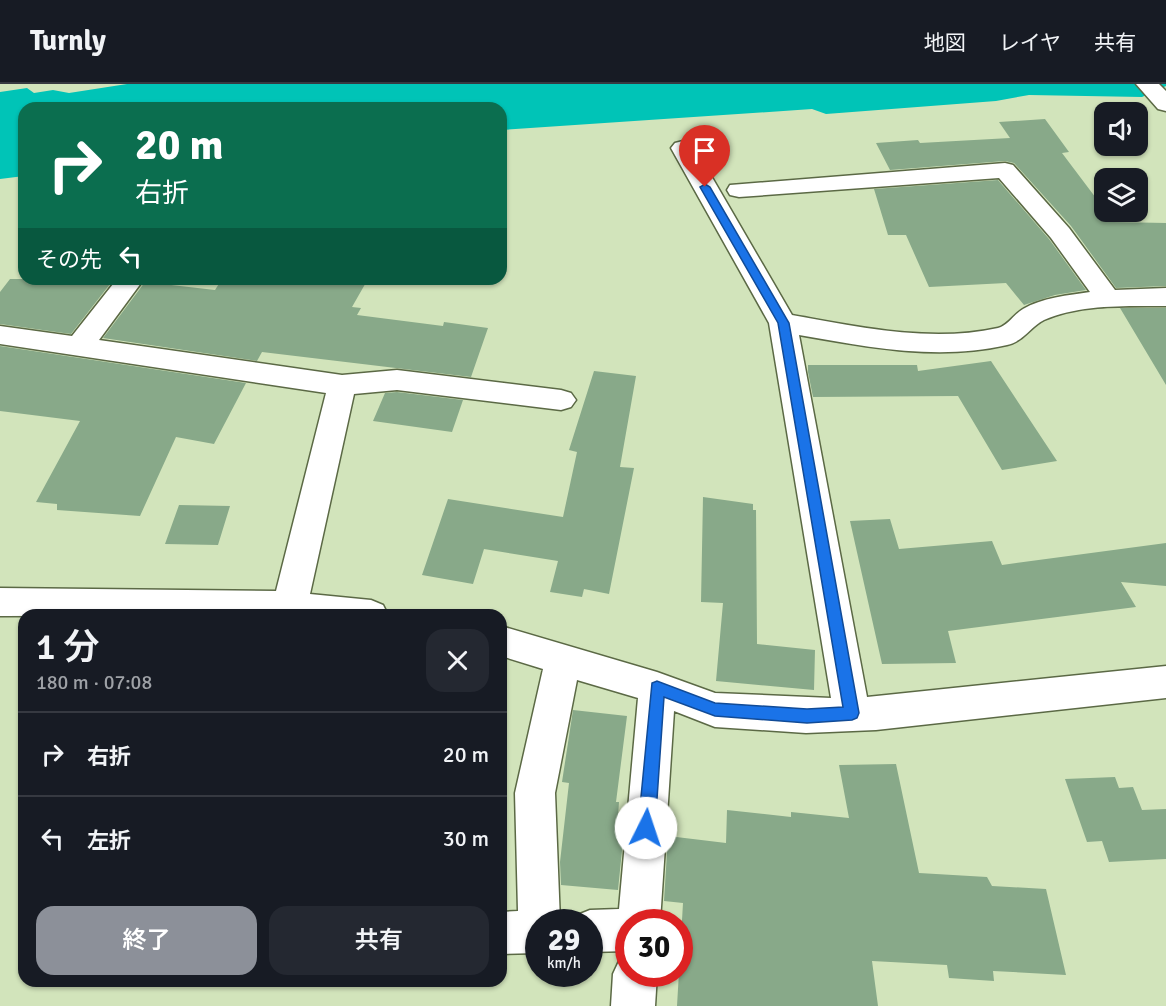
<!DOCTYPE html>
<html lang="ja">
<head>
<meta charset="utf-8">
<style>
  body { margin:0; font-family:Signika,"Noto Sans JP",sans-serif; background:#242831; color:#f1f3f6; height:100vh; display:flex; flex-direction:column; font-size:22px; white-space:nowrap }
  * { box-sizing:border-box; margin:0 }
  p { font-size:20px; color:#9ea1a6 }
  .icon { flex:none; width:33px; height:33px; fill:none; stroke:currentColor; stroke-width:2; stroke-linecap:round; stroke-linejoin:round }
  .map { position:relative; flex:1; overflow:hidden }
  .panel { position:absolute; left:18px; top:525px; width:489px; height:378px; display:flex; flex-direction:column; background:#171b24; border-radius:18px; box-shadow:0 2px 4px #0004 }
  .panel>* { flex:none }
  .top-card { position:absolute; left:18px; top:18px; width:489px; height:183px; border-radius:18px; box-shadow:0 2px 4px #0004; background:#0b6e4f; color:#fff; overflow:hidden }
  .tools { position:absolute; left:1094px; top:18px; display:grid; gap:12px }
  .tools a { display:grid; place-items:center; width:54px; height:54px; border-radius:12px; background:#171b24; box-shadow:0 2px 4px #0004; font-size:30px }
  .speed { position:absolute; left:525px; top:825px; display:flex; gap:12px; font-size:30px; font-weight:700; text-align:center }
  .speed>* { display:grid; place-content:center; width:78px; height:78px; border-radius:50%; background:#171b24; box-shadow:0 2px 4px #0004; line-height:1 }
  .speed small { font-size:15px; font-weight:400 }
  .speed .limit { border:9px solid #d22; background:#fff; color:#111 }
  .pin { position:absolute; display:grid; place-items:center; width:51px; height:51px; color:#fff; margin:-62px -26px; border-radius:50% 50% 50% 0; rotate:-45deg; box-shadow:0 0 6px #0007 }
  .pin .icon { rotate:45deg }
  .me { position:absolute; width:66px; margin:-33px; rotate:4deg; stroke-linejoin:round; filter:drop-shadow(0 0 4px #0008) }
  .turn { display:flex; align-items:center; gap:21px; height:126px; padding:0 18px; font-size:27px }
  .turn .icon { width:78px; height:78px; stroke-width:2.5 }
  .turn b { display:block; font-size:42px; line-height:51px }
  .then { display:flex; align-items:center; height:57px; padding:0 18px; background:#0003; gap:12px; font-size:22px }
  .round { display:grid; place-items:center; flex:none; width:63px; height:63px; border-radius:18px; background:#242831 }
  .summary { display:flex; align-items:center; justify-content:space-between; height:102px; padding:0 18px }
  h1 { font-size:36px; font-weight:600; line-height:45px }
  .primary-button { display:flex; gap:12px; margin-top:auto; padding:12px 18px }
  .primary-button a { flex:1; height:69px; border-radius:18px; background:#8c9099; color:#fff; font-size:24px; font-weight:600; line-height:69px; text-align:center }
  .primary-button a+a { background:#242831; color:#f1f3f6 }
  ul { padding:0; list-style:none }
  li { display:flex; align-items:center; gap:18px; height:84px; padding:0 18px; border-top:2px solid #363941 }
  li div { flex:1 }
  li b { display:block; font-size:22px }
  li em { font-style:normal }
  header { display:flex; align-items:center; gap:36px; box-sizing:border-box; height:84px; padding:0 30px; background:#171b24; border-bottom:2px solid #363941 }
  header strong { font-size:28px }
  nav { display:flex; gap:33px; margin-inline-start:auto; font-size:21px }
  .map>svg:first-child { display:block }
  .water { fill:#00c4b7 }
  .building { fill:#88a989 }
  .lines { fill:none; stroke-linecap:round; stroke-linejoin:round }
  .minor-casing { stroke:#5b6945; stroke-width:3 }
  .minor { fill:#fff; fill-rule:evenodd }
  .route { fill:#1a73e8; stroke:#114b97; stroke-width:1.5 }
</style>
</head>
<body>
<header>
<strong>Turnly</strong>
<nav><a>地図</a><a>レイヤ</a><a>共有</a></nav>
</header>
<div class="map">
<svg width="1166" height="922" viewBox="0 0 1166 922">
  <rect width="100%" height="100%" fill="#d2e4bb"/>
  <!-- water -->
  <path class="water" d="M127,0H1166V2L1142,13L1029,11L996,17L826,30L812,25L501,46V24H24V92L0,95V8L27,4L34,9L53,6L69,9Z"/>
  <!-- building -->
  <path class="building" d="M1045,35L1069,68L1062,69L1114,138L1166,139V202L1116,204L1071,142L1014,79L1005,77L890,86L876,59L918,56L920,59L1010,54L999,38Z
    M998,96L1049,155L1086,206L1055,211L1024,221L1006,199L929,203L906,151H888L874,105Z
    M10,195H114L71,250L0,240V208Z
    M222,195H368L352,223L361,224L357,231L443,242L444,238L488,244L471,293L262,268L257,277L103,254L145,198L215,206Z
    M1120,224H1166V301Z
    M0,262L246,299L214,360L176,353L140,432L57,426V420L36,418L80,337L0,327Z
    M991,277L1057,377L1002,386L958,312L813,313L808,288V281H917L918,287Z
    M594,287L636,292L620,383L634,384L609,510L584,505L582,513L550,508L558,477L484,465L473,500L422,491L448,415L563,433L577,368L569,366Z
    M397,308L463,316L452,348L373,337L385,309Z
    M703,413L753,420V426H756L757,560L815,566L814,606L716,597L723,519L701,518Z
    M179,421L230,422L218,461L165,460Z
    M890,435L899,465L992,457L1002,481L1166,459V502L1121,498L1136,523L948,547L956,579L882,580L850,437Z
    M573,626L627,632L616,718H619L617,746L624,747L618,806L561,801L560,778L569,699L562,698Z
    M896,680L919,789L987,793L992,802L1046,805L1066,891L993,887L994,897L949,894L947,881L872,877L878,922H677L683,819L664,817L668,752L726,759L727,726L791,733V728L849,734L839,681Z
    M1115,693L1119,704L1133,703L1142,726L1166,725V775L1109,778L1102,757L1087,758L1065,695Z"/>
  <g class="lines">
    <defs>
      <path id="minor" d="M1136,0H1159L1166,7V27L1158,25Z
        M683,57L691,59L695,64L792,231C859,243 931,259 998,244C1008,242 1014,230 1023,225C1041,214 1069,211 1090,208L1051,154L999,94L739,113L730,111L727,106L730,101L1005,79L1013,81L1069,144L1115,206L1166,204V222C1127,222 1080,220 1044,236C1030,243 1024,257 1007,261C938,277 867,263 799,251L867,613L1166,582V614L876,646L806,649L715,643L674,627L660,838H628V867L590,868V838H572L575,832L590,826L619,825L638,614L577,596L555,709L560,838H538V869L501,870V828L518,827L515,709L543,585L501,572V542L657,588L715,609L831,614L769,239L671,64L675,59Z
        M117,195H144L99,256L342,291L397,286L561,306L571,309L576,316L571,323L561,326L397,306L354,310L310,510L371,516L383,521L388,531L0,532V504L276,507L326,309L0,260V242L72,252Z
        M628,871V890H657L655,922H611L613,890L620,875Z"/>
    </defs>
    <!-- minor casing -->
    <use href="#minor" class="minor-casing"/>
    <!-- minor -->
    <use href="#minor" class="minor"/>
  </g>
  <!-- route -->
  <path class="route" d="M705,100L710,103L789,239L859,629L857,634L852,636L807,639L715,632L664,613L655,744L652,750L646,752L640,750L638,744L652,599L657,597L715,619L807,625L843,623L778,239L700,103Z"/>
</svg>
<div class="tools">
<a><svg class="icon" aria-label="sound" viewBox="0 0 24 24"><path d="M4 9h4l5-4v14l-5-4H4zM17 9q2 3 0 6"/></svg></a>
<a><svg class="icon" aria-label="layers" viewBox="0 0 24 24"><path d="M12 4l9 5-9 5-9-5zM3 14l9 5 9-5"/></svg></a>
</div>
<div class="speed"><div>29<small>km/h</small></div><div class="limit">30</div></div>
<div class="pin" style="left:705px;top:103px;background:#d93025"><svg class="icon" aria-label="arrive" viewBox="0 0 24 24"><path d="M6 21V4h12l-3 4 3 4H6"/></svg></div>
<svg class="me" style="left:646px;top:744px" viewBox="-20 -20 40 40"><circle r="19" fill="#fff"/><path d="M0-13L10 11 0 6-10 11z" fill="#1a73e8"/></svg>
<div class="top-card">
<div class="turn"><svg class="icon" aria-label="right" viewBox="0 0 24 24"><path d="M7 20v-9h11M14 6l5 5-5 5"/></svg><div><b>20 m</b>右折</div></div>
<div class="then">その先<svg class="icon" aria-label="left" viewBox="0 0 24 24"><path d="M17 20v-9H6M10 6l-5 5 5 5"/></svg></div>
</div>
<section class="panel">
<div class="summary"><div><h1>1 分</h1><p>180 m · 07:08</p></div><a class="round"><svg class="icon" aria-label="close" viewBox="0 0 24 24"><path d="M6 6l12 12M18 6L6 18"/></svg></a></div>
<ul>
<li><svg class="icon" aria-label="right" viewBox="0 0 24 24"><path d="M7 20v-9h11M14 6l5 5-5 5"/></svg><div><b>右折</b></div><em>20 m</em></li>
<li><svg class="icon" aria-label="left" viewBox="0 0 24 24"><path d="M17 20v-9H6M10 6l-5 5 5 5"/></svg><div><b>左折</b></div><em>30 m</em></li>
</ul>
<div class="primary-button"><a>終了</a><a>共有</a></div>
</section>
</div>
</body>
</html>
